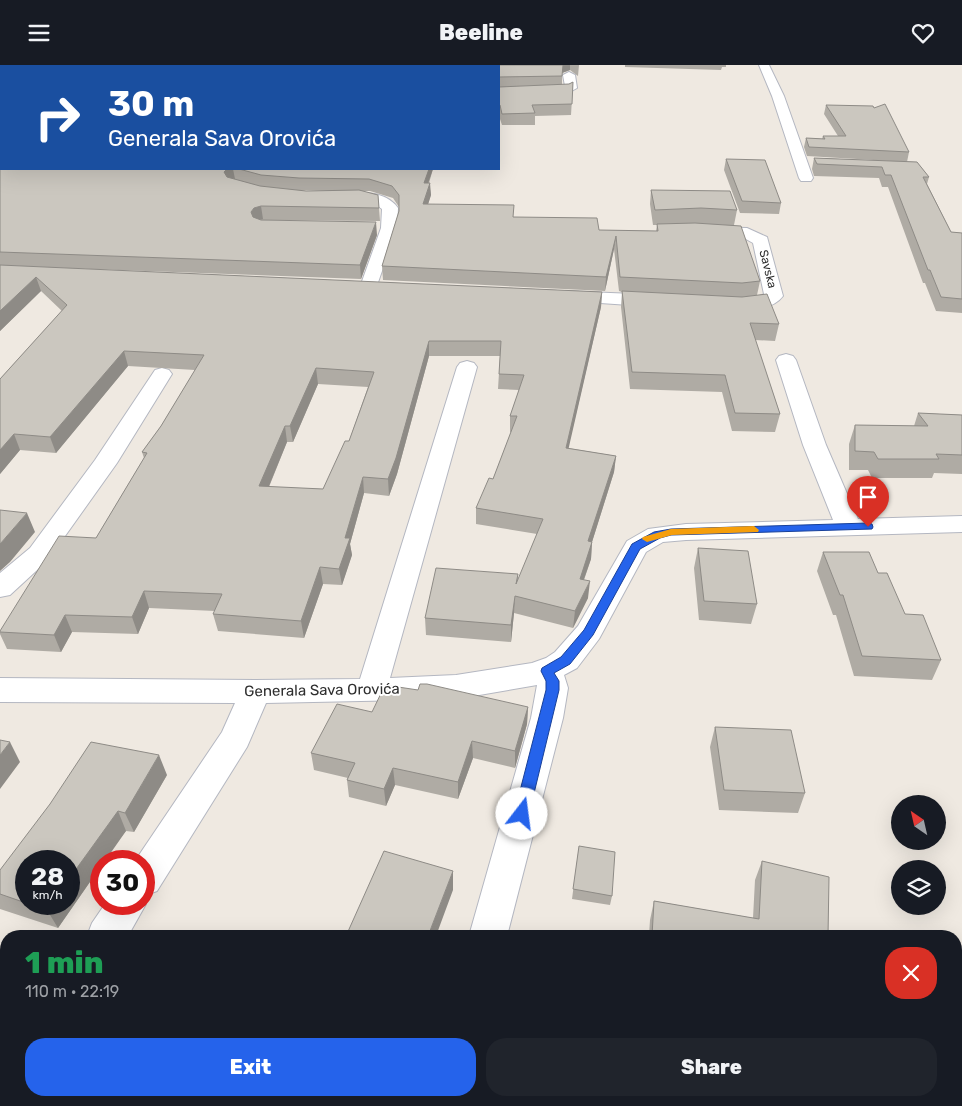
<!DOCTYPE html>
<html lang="en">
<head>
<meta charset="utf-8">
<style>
  body { margin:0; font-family:Rubik,sans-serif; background:#20242c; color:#f1f3f6; height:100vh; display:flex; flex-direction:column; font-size:19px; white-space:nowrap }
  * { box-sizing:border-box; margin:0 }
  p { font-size:16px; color:#9ea1a6 }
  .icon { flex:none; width:28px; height:28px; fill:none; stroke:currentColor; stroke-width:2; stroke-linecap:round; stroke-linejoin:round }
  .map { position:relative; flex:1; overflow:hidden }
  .side { position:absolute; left:0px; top:865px; width:962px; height:176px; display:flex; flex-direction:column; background:#171b24; border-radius:20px 20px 0 0; box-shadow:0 5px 20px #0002 }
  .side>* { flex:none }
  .guide { position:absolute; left:0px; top:0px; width:500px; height:105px; box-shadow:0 5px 20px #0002; background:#1a4fa0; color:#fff; overflow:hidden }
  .needle { width:32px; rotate:326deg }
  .tools { position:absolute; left:891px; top:730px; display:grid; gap:10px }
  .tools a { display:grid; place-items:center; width:55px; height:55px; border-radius:50%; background:#171b24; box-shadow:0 5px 20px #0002; font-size:25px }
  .speed { position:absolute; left:15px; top:785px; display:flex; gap:10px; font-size:25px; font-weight:700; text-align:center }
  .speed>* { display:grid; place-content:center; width:65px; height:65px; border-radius:50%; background:#171b24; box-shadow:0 5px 20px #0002; line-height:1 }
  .speed small { font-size:12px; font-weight:400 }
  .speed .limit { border:8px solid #d22; background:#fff; color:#111 }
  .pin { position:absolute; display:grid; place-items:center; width:42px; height:42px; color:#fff; margin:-51px -21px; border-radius:50% 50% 50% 0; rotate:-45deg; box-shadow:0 0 5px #0007 }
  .pin .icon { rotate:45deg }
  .me { position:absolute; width:55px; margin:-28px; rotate:15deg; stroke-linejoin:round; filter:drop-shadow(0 0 4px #0008) }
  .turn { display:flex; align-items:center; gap:18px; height:105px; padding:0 25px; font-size:22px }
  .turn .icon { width:65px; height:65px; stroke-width:2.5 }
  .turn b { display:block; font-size:35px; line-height:42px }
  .round { display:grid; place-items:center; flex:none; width:52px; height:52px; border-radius:20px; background:#20242c }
  .summary { display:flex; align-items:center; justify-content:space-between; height:85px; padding:0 25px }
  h1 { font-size:30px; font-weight:800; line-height:38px; color:#1e9e55 }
  .cta { display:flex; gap:10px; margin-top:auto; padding:10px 25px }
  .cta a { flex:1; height:58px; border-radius:20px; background:#2563eb; color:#fff; font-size:20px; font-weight:800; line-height:58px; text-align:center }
  .cta a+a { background:#20242c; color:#f1f3f6 }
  header { display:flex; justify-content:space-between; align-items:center; height:65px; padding:0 25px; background:#171b24; font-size:22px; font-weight:800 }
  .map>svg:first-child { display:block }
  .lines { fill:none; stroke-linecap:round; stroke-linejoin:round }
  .minor-casing { stroke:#b4b7c1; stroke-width:2 }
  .minor { fill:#fff; fill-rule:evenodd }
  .wall { fill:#afaba4; fill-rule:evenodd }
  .shaded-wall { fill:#8e8b86 }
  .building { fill:#cbc7bf; stroke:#8e8b86; fill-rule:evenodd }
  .route { fill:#2563eb; stroke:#184099 }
  .slow { fill:#f59e0b }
  .labels { text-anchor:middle; stroke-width:4; stroke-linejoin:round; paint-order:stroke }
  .far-street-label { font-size:12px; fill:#2e2e2e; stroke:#fff }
  .street-label { font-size:15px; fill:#2e2e2e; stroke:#fff }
</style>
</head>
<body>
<header><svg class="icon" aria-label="menu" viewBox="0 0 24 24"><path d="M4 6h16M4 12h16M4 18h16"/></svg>Beeline<svg class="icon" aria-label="heart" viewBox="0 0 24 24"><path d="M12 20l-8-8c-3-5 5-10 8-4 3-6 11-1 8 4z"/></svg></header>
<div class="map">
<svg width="962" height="1041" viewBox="0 0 962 1041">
  <rect width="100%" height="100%" fill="#efe9e1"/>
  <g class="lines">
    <defs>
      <path id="minor" d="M759,0H769L784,31L813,113L811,116H801L799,113L772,31Z
        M569,7L575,10L577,23L568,28L499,31V24L562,23L565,21L563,10Z
        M342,127C361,128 385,125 398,143L397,163L375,226L369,227L363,226L360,222L381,163L382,144L373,138L337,135L334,132L337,129Z
        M706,162L747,163L767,172L783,231C772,246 743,248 726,244L724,240L726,236L754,234L764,229L753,178L744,173L700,170L698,167L700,164Z
        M563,226L658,230L664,232L667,236L664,240L658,242L557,235L554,231L557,227Z
        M786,289L793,291L796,295L826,380L858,454L962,451V467L686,475L663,477L646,487L599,574L577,603L564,610L568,623L563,653L507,871H469L531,653L537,620L456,634L266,638L247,682L157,826L144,831V796H135L222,667L235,638L0,637V613L255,615L360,614L457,302L460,298L467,296L474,298L477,302L390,613L456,610L532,598L546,593L555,587L578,561L627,476L648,464L686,459L833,455L803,380L776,295L779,291Z
        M162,303L169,305L172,309L117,398L48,495L10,530L0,532V508L30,483L95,395L155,305Z
        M144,834L146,839L128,871H87L92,858L105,839H144Z
        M6,1001V1035H23L20,1041H0V1004Z
        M415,1035H459L457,1041H413Z"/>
    </defs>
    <!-- minor casing -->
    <use href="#minor" class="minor-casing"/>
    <!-- minor -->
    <use href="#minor" class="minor"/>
  </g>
  <!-- wall -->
  <path class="wall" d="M0,0H579L578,11L570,5L562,8V20L569,19L573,17L571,50L535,51V60H502L499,51V1L1,104H433L429,118L431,130L428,139L599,165L656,166L657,160H653L650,139L651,125L737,145L734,160L760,216L757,230L779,259L775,276L755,275L780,349L775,367L732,366L722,327L630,324L621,242L622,227L619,226L614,184L605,226L383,215L382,201L399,146V142L393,133L370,126H361L378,130L380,156L261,155L377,170L361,214L64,203L602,227L601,242L568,383L616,391L614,407L592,477L591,494L584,515L588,533L573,563L514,548L511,577L426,570L425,553L518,509V517L537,469L476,459V443L493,414L511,367H510V351L519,325L498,324L500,291H429L397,409L389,431L364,428L350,479L352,490L342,520L323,519L304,573L218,566L213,549L215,546L149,543L138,569L72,567L61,587L7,584L0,569V566L96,473L144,393L142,387L161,361L195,305L128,301L56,388L20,385L0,409V314L62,246L41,226L0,266ZM300,125L334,126H306ZM318,319L368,322L349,376L323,424L269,422L287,377H293Z
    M625,0H726V2H722L721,5L625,2Z
    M826,40L909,87L907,97L807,91L804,82L806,73L822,74L823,71H838L824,49Z
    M814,93L917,97L929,112L927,119L951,167L962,168V248L936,246L925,218H923L888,122H882L879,113L814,111L812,104Z
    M726,94L781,138L779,149L740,148L724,105Z
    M918,348L962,350V409L934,408L932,413H872L868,405H849V379L855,360L914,361Z
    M698,483L757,539L751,559L699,555L694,503Z
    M823,487L878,508L905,549L941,595L932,615L854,611L836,550H833L817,506Z
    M528,642L527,659L515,703L473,693L458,734L395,720L386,741L349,732L347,715L348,713L314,705L311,688L372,647Z
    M715,662L805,728L798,748L719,745L710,682Z
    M167,710L134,767L126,766L101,796V801L58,863L0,844V805ZM26,796L69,839H26Z
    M579,781L612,831L610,840L572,834Z
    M762,796L828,871H649L650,855L654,836L753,853L755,815Z
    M956,896L962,897V980L956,979Z
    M174,1035H242L239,1041H189Z"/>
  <!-- shaded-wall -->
  <path class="shaded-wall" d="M563,0H570V5L562,8Z
    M227,104H233L235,114L226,119L224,107Z
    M429,104H433L424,130V118Z
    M430,118L431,130L424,152L423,139Z
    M261,141L263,154L256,156L253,160L251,147L254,143Z
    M376,157L377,170L361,214L360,200Z
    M616,171L614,184L605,226L606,212Z
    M36,212L41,226L0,266V246Z
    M602,227L601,242L565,399L566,383Z
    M429,276V291L397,409L389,431L388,414Z
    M124,286L128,301L56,388L50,372Z
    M316,303L318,319L293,377L290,361Z
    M285,361L287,377L262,438L259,421Z
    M14,369L20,385L0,409V385Z
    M616,391L614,407L587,493L588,476Z
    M363,412L364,428L350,479L352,490L342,520L339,504L345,473Z
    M27,448L35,467L10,497L0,506V479Z
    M592,477L591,494L578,531L580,514Z
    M320,502L323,519L304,573L301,556Z
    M590,516L588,533L573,563L575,546Z
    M144,526L149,543L138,569L132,552Z
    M515,531L514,548L511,577V560Z
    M65,550L72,567L61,587L54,570Z
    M528,642L527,659L515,703V686Z
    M472,676L473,693L458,734V717Z
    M10,677L20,697L0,724V690Z
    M159,690L167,710L134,767L125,748Z
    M393,703L395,720L386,741L384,724Z
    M118,746L126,766L105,796H101V801L58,863L47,845L51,839H69V814Z
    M453,806V825L436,871H428Z
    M226,1035H242L239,1041H223Z"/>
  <!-- building -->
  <path class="building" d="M0,0H563L562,11L499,12V1H1V104H227L224,107L227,112L260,121L306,126L359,125L378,130L379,143L261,141L254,143L251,147L253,152L261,155L376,157L360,200L0,187Z
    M573,17L572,39L532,40L535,48L502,49L500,40H499V22L569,19Z
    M885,39L909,87L809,82L806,73L825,74L823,71H846L826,40L873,41L874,43Z
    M814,93L917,97L929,112H923L951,167L962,168V234L941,232L930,205H928L891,110H885L882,102L817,99Z
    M726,94L765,95L781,138L742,136Z
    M239,104H429L424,118H430L423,139L514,140L513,152L597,153L599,165L658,166L657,159L695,158L741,161L760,216L742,218L620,212L616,171L606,212L382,201L399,146V130L392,121L369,114L299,113L261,110Z
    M651,125L730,126L737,145L701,143L655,145Z
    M0,200L602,227L566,383L616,391L588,476L592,477L580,514L590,516L575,546L515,531L511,560L425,553L436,503L518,509L516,519L543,454L476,443L489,413L493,414L517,351H510L524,310L499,309L501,276H429L396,393L388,414L363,412L345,473H350L339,504L320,502L301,556L213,549L222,529L144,526L132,552L65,550L54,570L0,567V566L59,471L96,473L147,388L142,387L161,361L204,290L124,286L50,372L14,369L0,385V314L67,240L36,212L0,246ZM316,303L374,307L349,376H345L323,424L259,421L285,361H290Z
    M622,226L742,232L767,229L779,259L750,258L780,349L735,348L725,310L632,307Z
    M918,348L962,350V390L936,389L939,394H878L874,387L855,386V360L928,361Z
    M0,445L27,448L0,479Z
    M698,483L748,486L757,539L704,536Z
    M823,487H869L878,508H887L905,549L923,550L941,595L862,591L843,530H840Z
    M420,619H427L528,642L515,686L472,676L458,717L393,703L384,724L347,715L355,698L311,688L337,639L372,647L385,620L418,625Z
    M715,662L791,665L805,728L724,725Z
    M0,675L10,677L0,690Z
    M91,677L159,690L125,748L118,746L69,814V796H26V838L0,829V805L50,739Z
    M579,781L615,787L612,831L573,824Z
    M384,786L453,806L428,871H346Z
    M762,796L829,812L828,871H652L654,836L759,854Z
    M29,839H51L47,845Z
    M956,896L962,897V954L956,907Z
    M206,1035H226L223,1041Z"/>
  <!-- route -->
  <path class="route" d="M868,458L872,459L873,462L872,464L671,470L660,473L640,484L593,570L570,599L554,608L559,616V625L529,749L527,754L522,755L516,754L514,749L546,625V616L541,606L542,603L561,592L584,565L632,479L654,467L671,464Z"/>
  <!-- slow -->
  <path class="slow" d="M754,461L759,465L758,467L672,470L647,477L642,474L643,472L671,464Z"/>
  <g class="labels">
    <!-- far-street labels -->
    <g class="far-street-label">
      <text transform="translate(768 204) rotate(76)" y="4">Savska</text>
    </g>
    <!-- street labels -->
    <g class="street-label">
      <text transform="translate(322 625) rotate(-1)" y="5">Generala Sava Orovića</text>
    </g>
  </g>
</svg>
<div class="tools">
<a><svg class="needle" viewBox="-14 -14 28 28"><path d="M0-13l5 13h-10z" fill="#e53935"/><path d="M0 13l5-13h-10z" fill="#9ea1a6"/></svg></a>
<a><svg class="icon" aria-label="layers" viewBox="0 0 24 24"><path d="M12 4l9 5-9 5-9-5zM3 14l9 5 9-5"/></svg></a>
</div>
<div class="speed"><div>28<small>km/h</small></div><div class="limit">30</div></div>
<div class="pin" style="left:868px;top:462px;background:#d93025"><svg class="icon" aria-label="arrive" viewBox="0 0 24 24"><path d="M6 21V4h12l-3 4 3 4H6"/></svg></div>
<svg class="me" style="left:522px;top:749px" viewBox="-20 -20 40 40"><circle r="19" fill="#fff"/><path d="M0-13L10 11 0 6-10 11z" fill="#2563eb"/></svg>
<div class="guide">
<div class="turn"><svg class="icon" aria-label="right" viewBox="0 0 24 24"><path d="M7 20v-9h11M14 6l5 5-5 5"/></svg><div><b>30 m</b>Generala Sava Orovića</div></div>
</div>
<section class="side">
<div class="summary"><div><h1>1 min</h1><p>110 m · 22:19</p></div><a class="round" style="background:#d93025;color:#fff"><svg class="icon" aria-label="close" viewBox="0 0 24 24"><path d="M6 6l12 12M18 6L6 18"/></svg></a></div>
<div class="cta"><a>Exit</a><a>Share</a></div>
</section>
</div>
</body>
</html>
